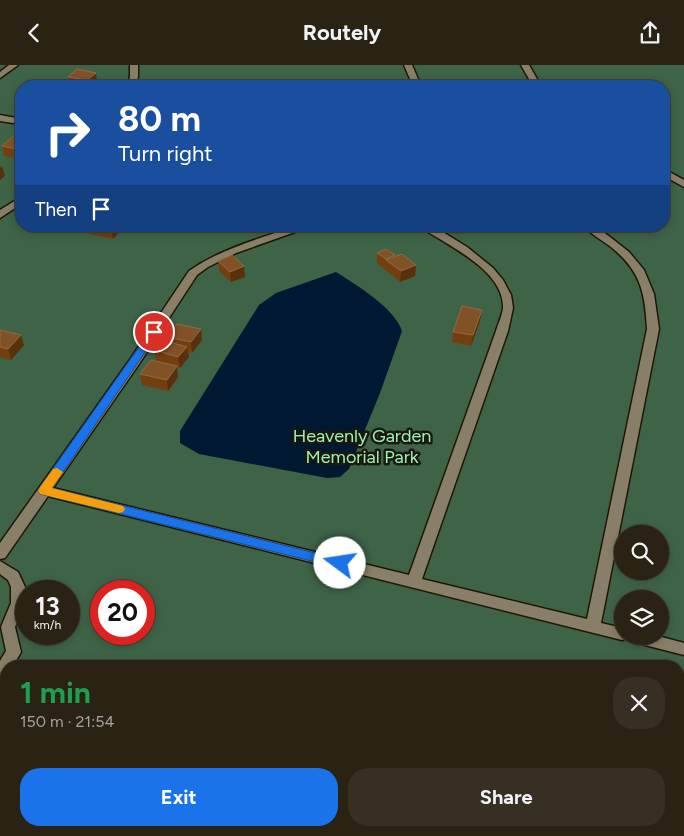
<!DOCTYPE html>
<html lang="en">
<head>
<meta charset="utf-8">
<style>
  body { margin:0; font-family:Figtree,sans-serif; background:#362f22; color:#f1f3f6; height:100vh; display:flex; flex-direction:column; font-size:19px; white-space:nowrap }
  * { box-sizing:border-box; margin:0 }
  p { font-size:16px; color:#a5a4a0 }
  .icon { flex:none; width:28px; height:28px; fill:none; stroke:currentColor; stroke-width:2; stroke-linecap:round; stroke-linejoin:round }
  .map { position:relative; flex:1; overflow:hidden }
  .details { position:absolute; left:0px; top:595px; width:685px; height:176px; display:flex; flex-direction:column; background:#2a2314; border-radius:20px 20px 0 0; box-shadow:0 2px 8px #0003,0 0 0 1px #464034 }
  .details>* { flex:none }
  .top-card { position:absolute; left:15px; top:15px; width:655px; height:152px; border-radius:20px; box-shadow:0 2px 8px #0003,0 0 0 1px #464034; background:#1a4fa0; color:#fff; overflow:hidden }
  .controls { position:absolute; left:614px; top:460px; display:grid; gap:10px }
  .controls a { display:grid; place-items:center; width:55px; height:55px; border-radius:50%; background:#2a2314; box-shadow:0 2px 8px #0003,0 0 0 1px #464034; font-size:25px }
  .speed { position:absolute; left:15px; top:515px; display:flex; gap:10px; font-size:25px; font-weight:700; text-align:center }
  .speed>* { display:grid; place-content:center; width:65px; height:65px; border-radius:50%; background:#2a2314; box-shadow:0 2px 8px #0003,0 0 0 1px #464034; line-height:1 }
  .speed small { font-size:12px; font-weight:400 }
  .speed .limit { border:8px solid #d22; background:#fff; color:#111 }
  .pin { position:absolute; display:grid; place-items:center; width:42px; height:42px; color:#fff; margin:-21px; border:2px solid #fff; border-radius:50%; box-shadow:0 1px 5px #0007 }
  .me { position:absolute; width:55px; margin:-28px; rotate:284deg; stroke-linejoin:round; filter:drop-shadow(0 0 4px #0008) }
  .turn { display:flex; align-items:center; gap:18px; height:105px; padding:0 20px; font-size:22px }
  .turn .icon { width:65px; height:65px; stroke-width:2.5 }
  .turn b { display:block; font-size:35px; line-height:42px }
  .then { display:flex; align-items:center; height:48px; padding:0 20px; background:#0003; gap:10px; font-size:19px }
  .round { display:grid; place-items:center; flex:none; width:52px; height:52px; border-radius:20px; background:#362f22 }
  .head { display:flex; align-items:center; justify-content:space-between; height:85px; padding:0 20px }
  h1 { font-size:30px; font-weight:700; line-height:38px; color:#1e9e55 }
  .primary-button { display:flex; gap:10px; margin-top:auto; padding:10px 20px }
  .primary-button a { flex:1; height:58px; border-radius:20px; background:#1a73e8; color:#fff; font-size:20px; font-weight:700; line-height:58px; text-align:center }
  .primary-button a+a { background:#362f22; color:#f1f3f6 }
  header { display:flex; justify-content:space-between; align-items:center; height:65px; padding:0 20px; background:#2a2314; font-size:22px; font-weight:700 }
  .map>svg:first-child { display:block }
  .green { fill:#3e6347; fill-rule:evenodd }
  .water { fill:#001831 }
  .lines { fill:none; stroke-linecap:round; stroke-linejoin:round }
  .lane-casing { stroke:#1f1704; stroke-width:3 }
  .lane { fill:#897f69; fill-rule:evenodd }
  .wall { fill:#743f10 }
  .shaded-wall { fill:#56310b }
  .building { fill:#815226; stroke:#936a44 }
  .route { fill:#1a73e8; stroke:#114b97 }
  .slow { fill:#f59e0b }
  .labels { text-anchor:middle; stroke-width:5; stroke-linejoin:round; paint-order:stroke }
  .park-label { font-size:18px; fill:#99f4b1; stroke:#1b180f }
</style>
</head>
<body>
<header><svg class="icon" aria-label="back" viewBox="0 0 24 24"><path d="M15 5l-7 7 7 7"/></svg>Routely<svg class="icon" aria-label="share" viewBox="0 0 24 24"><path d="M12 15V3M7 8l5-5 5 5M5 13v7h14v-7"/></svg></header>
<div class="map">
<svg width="684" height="771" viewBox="0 0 684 771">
  <rect width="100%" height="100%" fill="#382f1b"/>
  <!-- green -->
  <path class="green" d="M0,0H684V771H292L272,765H679V601H6V684L0,682ZM21,21H664V161H21ZM622,469H660V506H622ZM26,526H69V569H26ZM101,526H144V569H101ZM622,534H660V571H622Z"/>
  <!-- water -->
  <path class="water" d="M336,207C356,220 395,243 402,266L380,328L349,404L340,412L327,413L199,389L180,378V366L259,240L276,228Z"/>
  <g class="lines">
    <defs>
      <path id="lane" d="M9,0H18L0,13V7Z
        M130,0H138V12L135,21H127L130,12Z
        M404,0H412L421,21H413Z
        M521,0H529L541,21H533Z
        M0,50L16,53L17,55L13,58L0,56Z
        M664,104L684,115V122L664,111Z
        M21,132V139L0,153V145Z
        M296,161H312L236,188L208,202L197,210L139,299L53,423L409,510L496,266C498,259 502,251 503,243C504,212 466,190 443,176C436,171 426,167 420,161H433L467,182L493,203L503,215L511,230L513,243L508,266L422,514L587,554L647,264C645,228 641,206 611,182C602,175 591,169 583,161H595L610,172L629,187L644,205L654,229L659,264L601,558L622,563V571H658L684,578V590L633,577L627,573L622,575L48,431L5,493L0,494V478L131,293L189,206C222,183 259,174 296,161Z
        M0,496L18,507L25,522V538L15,562L21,587L13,601H6V611L0,614V596L6,586L1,562L11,538V522L8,515L0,509Z"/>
    </defs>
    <!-- lane casing -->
    <use href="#lane" class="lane-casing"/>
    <!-- lane -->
    <use href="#lane" class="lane"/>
  </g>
  <!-- wall -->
  <path class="wall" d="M68,12L97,17L93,21H70Z
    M21,67V94L4,91L2,81Z
    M87,161H121L122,164L113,174L89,169Z
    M377,188L395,190V191L416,200L415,211L400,217L377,198Z
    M218,196L245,212L231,217L219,206Z
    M482,245L480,256L471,281L452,277L453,267Z
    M0,265L24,280L11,295L0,292Z
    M167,272L202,275L192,288L188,287L189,292L180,303L177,302L178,312L168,326L142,320L140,309L156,296L154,285L168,276Z"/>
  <!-- shaded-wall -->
  <path class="shaded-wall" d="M96,8L97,17L93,21H88L87,15Z
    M2,101L5,111L0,115V103Z
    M113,161H121L122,164L113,174L111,164Z
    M416,200L415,211L400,217L401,206Z
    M244,201L245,212L231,217L230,207Z
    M482,245L480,256L471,281L473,270Z
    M201,264L202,275L192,288L191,277Z
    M21,270L24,280L11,295L8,284Z
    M187,282L189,292L180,303L178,292Z
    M177,301L178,312L168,326L167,315Z
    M25,765H30L32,770L31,771H21Z"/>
  <!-- building -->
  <path class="building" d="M77,4L96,8L87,15L68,12Z
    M18,67H21V85L2,81Z
    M100,161H113L111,164Z
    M386,184L395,190L386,194L377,188Z
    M402,189L416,200L401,206L386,195Z
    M232,190L244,201L230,207L218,196Z
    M462,241L482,245L473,270L453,267Z
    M177,259L201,264L191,277L167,272Z
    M0,265L21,270L8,284L0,282Z
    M163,275L187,282L178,292L154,285Z
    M151,295L177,301L167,315L140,309Z
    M0,750L6,752V765H25L21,771H0Z"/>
  <!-- route -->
  <path class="route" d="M154,264L159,267L52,423L340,494L344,495L346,498L344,502L340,503L40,429L38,426L40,422L151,265Z"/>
  <!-- slow -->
  <path class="slow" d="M57,403L63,407L52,423L123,441L125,444L123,447L119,448L40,429L38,426L40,422L53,404Z"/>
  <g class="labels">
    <!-- park labels -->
    <g class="park-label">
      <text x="362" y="377">Heavenly Garden<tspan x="362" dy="21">Memorial Park</tspan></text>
    </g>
  </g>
</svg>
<div class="controls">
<a><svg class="icon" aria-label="search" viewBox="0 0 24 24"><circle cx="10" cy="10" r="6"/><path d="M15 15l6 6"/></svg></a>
<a><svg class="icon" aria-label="layers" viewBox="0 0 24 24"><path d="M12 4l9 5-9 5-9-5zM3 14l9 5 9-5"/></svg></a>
</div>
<div class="speed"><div>13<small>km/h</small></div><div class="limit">20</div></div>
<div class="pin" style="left:154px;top:267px;background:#d93025"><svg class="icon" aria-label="arrive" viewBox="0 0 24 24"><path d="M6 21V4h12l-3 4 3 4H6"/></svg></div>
<svg class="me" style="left:340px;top:498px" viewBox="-20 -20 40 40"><circle r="19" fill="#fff"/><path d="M0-13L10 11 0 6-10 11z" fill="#1a73e8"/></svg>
<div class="top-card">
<div class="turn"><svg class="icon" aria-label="right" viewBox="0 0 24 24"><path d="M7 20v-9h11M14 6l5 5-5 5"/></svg><div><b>80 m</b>Turn right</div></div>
<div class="then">Then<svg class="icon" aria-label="arrive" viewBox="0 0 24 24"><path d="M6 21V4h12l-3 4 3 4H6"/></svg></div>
</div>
<section class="details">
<div class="head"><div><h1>1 min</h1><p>150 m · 21:54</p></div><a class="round"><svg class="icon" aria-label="close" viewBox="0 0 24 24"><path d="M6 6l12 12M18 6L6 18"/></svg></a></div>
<div class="primary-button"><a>Exit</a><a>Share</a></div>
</section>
</div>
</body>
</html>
